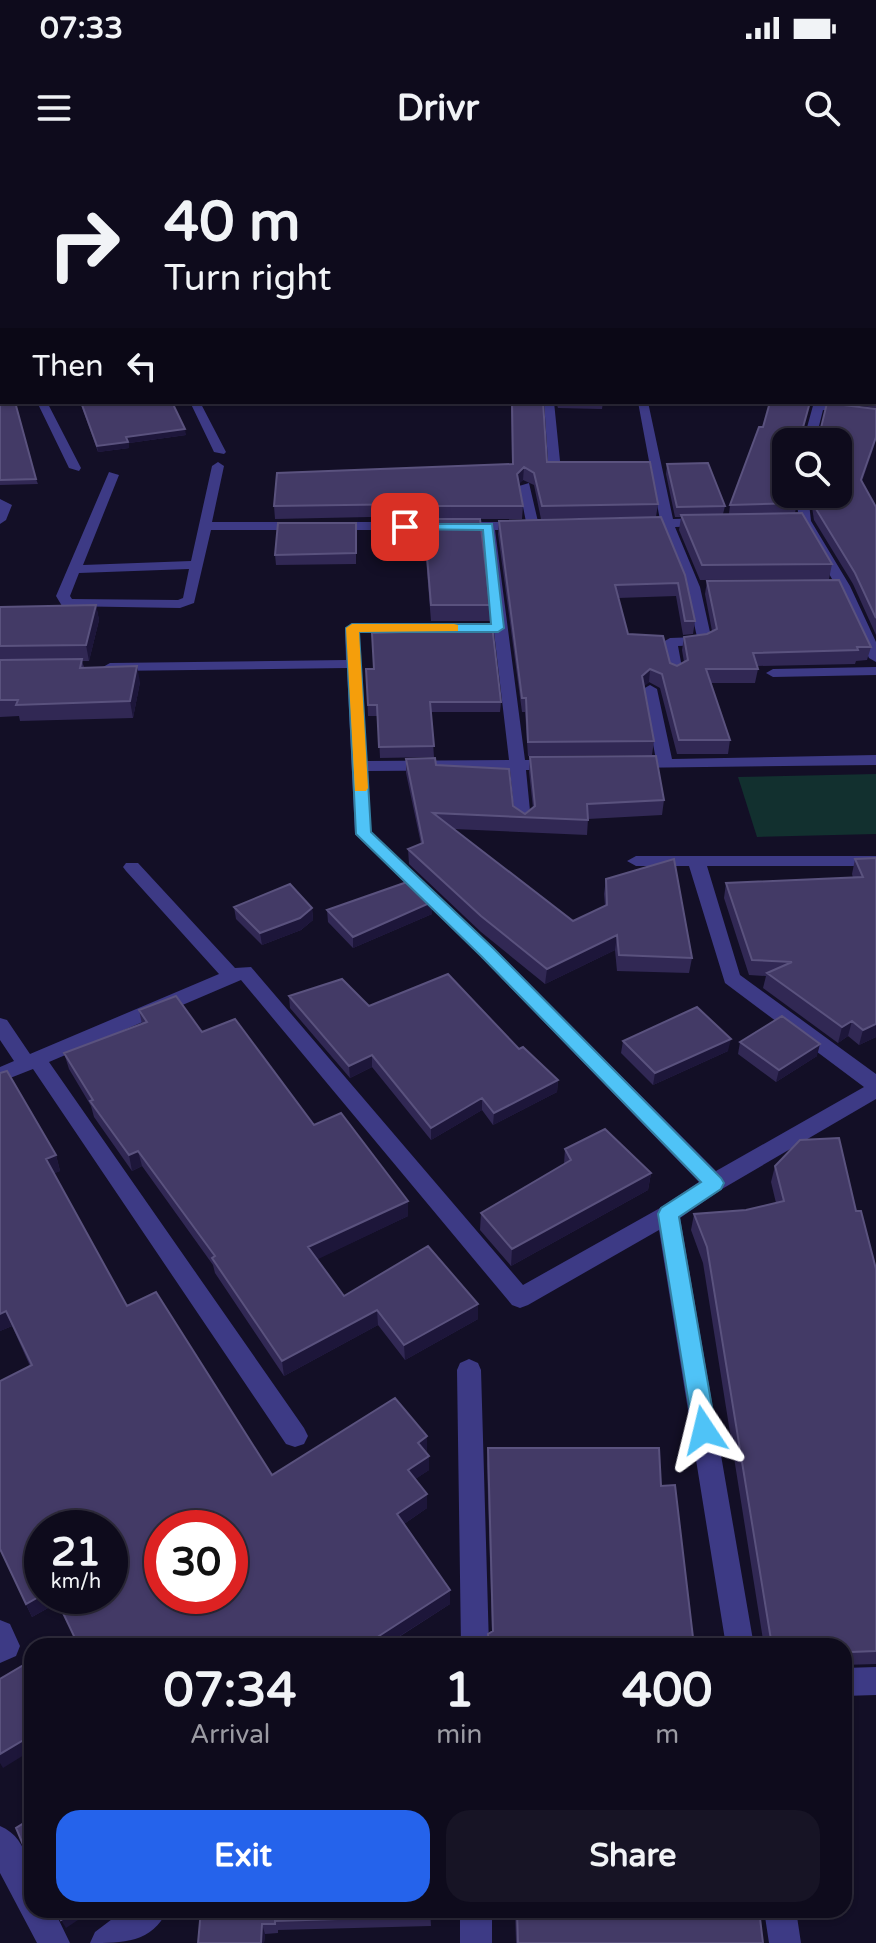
<!DOCTYPE html>
<html lang="en">
<head>
<meta charset="utf-8">
<style>
  body { margin:0; font-family:"Varela Round",sans-serif; background:#171425; color:#f1f3f6; height:100vh; display:flex; flex-direction:column; font-size:30px; white-space:nowrap }
  * { box-sizing:border-box; margin:0 }
  p { font-size:26px; color:#9b9ba3 }
  .icon { flex:none; width:44px; height:44px; fill:none; stroke:currentColor; stroke-width:2; stroke-linecap:round; stroke-linejoin:round }
  .map { position:relative; flex:1; overflow:hidden }
  .side { position:absolute; left:24px; top:1478px; width:828px; height:280px; display:flex; flex-direction:column; background:#0e0b1c; border-radius:24px; box-shadow:0 2px 6px #0004,0 0 0 2px #2e2b3b }
  .side>* { flex:none }
  .hud { position:absolute; left:0px; top:0px; width:876px; height:244px; box-shadow:0 2px 6px #0004,0 0 0 2px #2e2b3b; background:#0e0b1c; color:#f1f3f6; overflow:hidden }
  .fabs { position:absolute; left:772px; top:268px; display:grid; gap:16px }
  .fabs a { display:grid; place-items:center; width:80px; height:80px; border-radius:16px; background:#0e0b1c; box-shadow:0 2px 6px #0004,0 0 0 2px #2e2b3b; font-size:40px }
  .speed { position:absolute; left:24px; top:1350px; display:flex; gap:16px; font-size:40px; font-weight:700; text-align:center }
  .speed>* { display:grid; place-content:center; width:104px; height:104px; border-radius:50%; background:#0e0b1c; box-shadow:0 2px 6px #0004,0 0 0 2px #2e2b3b; line-height:1 }
  .speed small { font-size:20px; font-weight:400 }
  .speed .limit { border:12px solid #d22; background:#fff; color:#111 }
  .pin { position:absolute; display:grid; place-items:center; width:68px; height:68px; color:#fff; margin:-34px; border-radius:16px; box-shadow:0 4px 12px #0006 }
  .me { position:absolute; width:88px; margin:-44px; rotate:350deg; stroke-linejoin:round; filter:drop-shadow(0 0 6px #0008) }
  .turn { display:flex; align-items:center; gap:28px; height:168px; padding:0 32px; font-size:36px }
  .turn .icon { width:104px; height:104px; stroke-width:2.5 }
  .turn b { display:block; font-size:56px; line-height:68px }
  .then { display:flex; align-items:center; height:76px; padding:0 32px; background:#0003; gap:16px; font-size:30px }
  .eta { display:flex; justify-content:space-evenly; align-items:center; height:136px; text-align:center }
  .eta b { font-size:48px; font-weight:700; line-height:56px }
  .button { display:flex; gap:16px; margin-top:auto; padding:16px 32px }
  .button a { flex:1; height:92px; border-radius:24px; background:#2563eb; color:#fff; font-size:32px; font-weight:700; line-height:92px; text-align:center }
  .button a+a { background:#171425; color:#f1f3f6 }
  .status { display:flex; justify-content:space-between; align-items:center; height:56px; padding:0 40px; background:#0e0b1c; direction:ltr }
  .status svg { height:22px; fill:currentColor }
  header { display:flex; justify-content:space-between; align-items:center; height:104px; padding:0 32px; background:#0e0b1c; font-size:36px; font-weight:700 }
  .map>svg:first-child { display:block }
  .green { fill:#12302f }
  .lines { fill:none; stroke-linecap:round; stroke-linejoin:round }
  .minor { fill:#3d3a85; fill-rule:evenodd }
  .wall { fill:#312854 }
  .shaded-wall { fill:#1d163a }
  .building { fill:#433a66; stroke:#5a527e; stroke-width:2; fill-rule:evenodd }
  .route { fill:#4fc3f7; stroke:#337fa1; stroke-width:2 }
  .slow { fill:#f59e0b }
</style>
</head>
<body>
<div class="status"><b>07:33</b><svg viewBox="0 0 49 12"><path d="M0 12V9h3v3zM5 12V6h3v6zM10 12V3h3v9zM15 12V0h3v12zM26 1h20v11H26zM47 4h2v5h-2z"/></svg></div>
<header><svg class="icon" aria-label="menu" viewBox="0 0 24 24"><path d="M4 6h16M4 12h16M4 18h16"/></svg>Drivr<svg class="icon" aria-label="search" viewBox="0 0 24 24"><circle cx="10" cy="10" r="6"/><path d="M15 15l6 6"/></svg></header>
<div class="map">
<svg width="876" height="1783" viewBox="0 0 876 1783">
  <rect width="100%" height="100%" fill="#130f26"/>
  <!-- green -->
  <path class="green" d="M876,614V674L757,677L738,617Z"/>
  <g class="lines">
    <!-- minor -->
    <path class="minor" d="M474,0H482L483,2H475Z
      M863,0H871L872,2H864Z
      M874,34H876V49H874Z
      M0,130H2V136H0Z
      M0,219H2V225H0Z
      M37,242H47L81,308L79,311L69,308Z
      M190,242H200L226,292L224,294L214,292Z
      M544,242H554L560,301L554,305L548,301Z
      M638,242H648L673,359L705,358L711,362L705,366L675,367L700,427L712,481L705,485L678,486L683,513L676,517L669,513L663,482L670,478L697,477L686,427L662,367L637,368L631,364L637,360H660Z
      M814,242L876,250V256L823,250L815,282H803Z
      M218,302L224,306L212,362H526L519,326L529,323L539,366L533,370H495L525,600H556L564,605L556,610H526L531,661L523,666L515,661L510,610L368,611L371,673L494,788L716,1011L864,927L725,823L689,706H636L627,701L636,696H876V706H707L740,815L876,914V939L722,1029L680,1058L754,1486H726L659,1070L528,1145L520,1148L512,1145L241,820L49,902L304,1268L308,1276L304,1284L295,1287L286,1284L33,909L0,922V907L14,901L0,880V858L7,860L30,894L219,814L126,711L123,707L126,703H138L235,808L251,807L523,1125L660,1048L699,1022L480,796L355,674L347,508L110,511L103,507L110,503L346,500L345,468L352,464H493L482,370H211L194,443L180,448L62,446L56,436L109,312L119,315L83,405L191,401L212,306ZM189,409L183,438L178,440L72,439L70,436L79,413ZM359,472H494L509,600L367,601Z
      M796,334H808L811,361L850,426L876,482V502L869,498L836,426L799,361Z
      M0,339L12,345L6,360L0,364Z
      M876,507V515L773,517L766,513L773,509Z
      M650,525L657,529L672,599L876,595V605L626,608V602L656,600L643,529Z
      M469,1199L478,1203L481,1210L489,1486H461L457,1210L460,1203Z
      M0,1460L10,1464L20,1486L16,1496L0,1503Z
      M876,1507V1535L844,1536V1508Z
      M0,1666C32,1679 32,1721 32,1750H54L70,1783H37L0,1713Z
      M124,1750H167C153,1783 122,1783 90,1783L95,1772Z
      M460,1750H492V1783H460Z
      M764,1750H796L801,1783H769Z"/>
  </g>
  <!-- wall -->
  <path class="wall" d="M874,77H876V103H874Z
    M874,219L876,225V248L832,242H874Z
    M0,228L36,319L38,324L0,325Z
    M80,242H172L186,275L129,283V288L98,292Z
    M511,242L547,302L658,344L656,357L541,359L534,325L523,320L518,324L523,346L522,359H444L490,445V461H431L424,374V359L417,356L275,359L274,346L512,304Z
    M556,242H603L602,249L558,248Z
    M763,267L803,272L862,322L876,347V475L853,424L814,360L810,334H838L786,282L797,343L795,353L832,404L829,419L700,420L679,370L681,357H675L666,314L667,304L725,346L723,354H729L730,345Z
    M661,357L695,461L693,474L683,475L676,436L618,438L628,474L670,503L677,506L684,502L682,490L684,477L707,474L712,471L705,434L707,421L871,487L867,500L856,501L855,504L757,506L758,509L755,523H711L730,580L728,594H677L660,528L649,522L644,526L654,581L652,595L528,596L525,552H522L498,374L499,361Z
    M356,363V404L276,405L275,395Z
    M96,445L99,460L89,501H82L84,507L140,522L133,558L20,561L19,556L0,557V447Z
    M366,509L501,542L500,552H431L434,597L380,598L378,556H368Z
    M530,597L664,640L662,655L588,659L587,675L454,669L573,761L605,746L604,734L606,719L692,798L689,813L617,811L615,790L545,824L481,772L409,704L408,689L421,684L406,613V599L436,605L525,654L533,648L529,612Z
    M876,698V877L859,885L848,876L838,883L763,828L766,816L749,815L724,738L726,723L853,718L852,714L855,699Z
    M234,747L312,748L313,760L301,770L262,785L236,759Z
    M327,750L432,754L353,788L328,762Z
    M289,836L369,846L519,889L558,920L557,932L493,965L482,950L431,980L372,907L350,918L290,848Z
    M139,850L202,872L314,965L408,1056L317,1099L344,1136L478,1159L405,1200L378,1165L284,1216L215,1113L213,1105L142,1006L132,1011L94,957L91,946L69,909L64,893L142,864Z
    M623,881L728,891L653,925L621,893Z
    M740,882L817,896L776,922L738,894Z
    M0,913L56,995L60,1011L54,1013L127,1146L272,1315L427,1276V1291L425,1292L429,1296V1310L415,1319L427,1348L404,1364L450,1430V1444L385,1486H57L74,1476L57,1443L32,1457L0,1390L30,1206L12,1166L0,1171Z
    M565,989L651,1013L648,1030L511,1106L480,1070L481,1053L564,1004Z
    M775,1006L856,1051L876,1109V1504L844,1505V1486H764L703,1103L691,1070L694,1054L746,1050L776,1043L771,1022Z
    M488,1288L661,1326L694,1486H488V1474L492,1472L487,1304Z
    M844,1565L851,1604L844,1616Z
    M201,1750H430L431,1766L278,1770V1773L265,1774L264,1783H198Z
    M515,1750H759L763,1783H516Z"/>
  <!-- shaded-wall -->
  <path class="shaded-wall" d="M235,242H261L235,245Z
    M185,269L186,275L129,283V288L98,292L97,286L126,277Z
    M876,277V281L859,331L861,320Z
    M524,307L523,320L516,327L517,314Z
    M96,445L99,460L89,501L86,485Z
    M137,506L140,522L133,558L130,541Z
    M650,509L649,522L640,530L642,516Z
    M432,742V754L353,788V777Z
    M312,748L313,760L301,770L262,785L260,773Z
    M617,775L615,790L545,824L547,809Z
    M852,861L848,876L838,883L842,867Z
    M876,864V877L859,885L863,870Z
    M731,879L728,891L653,925L655,913Z
    M820,884L817,896L776,922L779,910Z
    M372,895V907L350,918L349,906Z
    M558,920L557,932L493,965L494,953Z
    M482,938V950L431,980V968Z
    M138,991L142,1006L132,1011L129,995Z
    M56,995L60,1011L51,1015L46,999Z
    M651,1013L648,1030L511,1106L512,1089Z
    M408,1041V1056L310,1103L308,1087Z
    M478,1144V1159L405,1200L404,1185Z
    M377,1150L378,1165L284,1216L282,1201Z
    M6,1151L12,1166L0,1171V1154Z
    M427,1276V1291L418,1297V1283Z
    M429,1296V1310L408,1324V1310Z
    M427,1334V1348L398,1368L397,1354Z
    M450,1430V1444L384,1486L379,1476Z
    M42,1435V1436H54L57,1443L32,1457L26,1444Z
    M208,1478L210,1486H196Z
    M32,1575V1590L3,1608L0,1603V1594Z
    M76,1750H93L66,1768L61,1760Z
    M262,1764L265,1774L264,1783H261Z"/>
  <!-- building -->
  <path class="building" d="M874,42L876,43V58H874Z
    M874,82L876,83V94H874Z
    M874,104H876V158H874Z
    M874,168H876V195H874Z
    M874,219L876,225V237H874Z
    M0,228H2V242H15L36,319L0,320Z
    M81,242H172L185,269L126,277L128,282L97,286Z
    M512,242H543L547,302H650L658,344L542,346L534,313L524,307L517,314L523,346H422L417,344L274,346L277,313L513,304Z
    M770,242H810L802,271L805,275L820,272L827,243L876,249V277L861,320L876,347V458L855,413L816,349L814,334H838V282H786V334H796L797,343L730,345L759,267H763Z
    M708,303L725,346L677,347L667,304Z
    M802,353L832,404L702,405L681,355Z
    M661,357L685,415L695,461H685L678,423L615,425L628,474L663,476L670,503L677,506L688,500L684,477L707,474L717,469L707,421L839,420L871,487H857L858,490L753,493L758,509H706L730,580H679L662,514L650,509L642,516L654,581L528,582L526,538H522L499,361Z
    M424,359H480L490,445H431Z
    M278,363H356V393L275,395Z
    M96,445L86,485L0,486V447Z
    M433,465H492L501,542H430L434,586L379,587L377,545H368L366,509H374L372,473L433,471Z
    M82,499L80,508L137,506L130,541L16,545L18,540H0V500Z
    M656,596L664,640L587,644L588,660L433,653L573,761L607,745L606,719L674,699L692,798L619,795L617,775L547,809L481,756L408,689L423,683L406,599L435,598L436,605L509,609L513,646L525,654L535,646L530,597Z
    M876,698V864L863,870L852,861L842,867L767,813L792,802L752,800L726,723L863,717L855,699Z
    M410,721L432,742L353,777L327,750Z
    M290,724L312,748L300,758L260,773L234,747Z
    M448,814L519,889L523,887L558,920L494,953L482,938L431,968L372,895L349,906L289,836L342,819L369,846Z
    M176,836L202,872L235,859L314,965L341,953L408,1041L308,1087L344,1136L428,1086L478,1144L404,1185L377,1150L282,1201L212,1098L215,1096L138,991L129,995L90,941L93,940L64,893L147,862L139,850Z
    M697,847L731,879L655,913L623,881Z
    M782,856L820,884L779,910L740,882Z
    M7,911L56,995L46,999L127,1146L156,1132L272,1315L395,1238L427,1276L418,1283L429,1296L408,1310L427,1334L397,1354L450,1430L379,1476L385,1486H212L208,1478L196,1486H57L74,1476L55,1436H110V1368H42V1435L26,1444L0,1389V1221L32,1205L6,1151L0,1154V913ZM162,1368H230V1436H162Z
    M605,969L651,1013L512,1089L481,1053L571,1000L565,989Z
    M839,978L856,1051H861L876,1109V1491L851,1492L848,1497H844V1486H772L707,1087L694,1054L746,1050L784,1041L775,1006L800,980Z
    M488,1288H659L661,1326L675,1325L694,1486L489,1485L488,1474L493,1471Z
    M32,1500V1575L0,1594V1519Z
    M844,1565L851,1604H844Z
    M32,1658V1706L16,1668Z
    M56,1750H76L61,1760Z
    M201,1750H430L431,1756L275,1761V1764H262L261,1783H198Z
    M517,1750H759L763,1783H518Z"/>
  <!-- route -->
  <path class="route" d="M405,364H492L504,468L498,472H359L371,672L493,788L721,1018L724,1023L721,1029L679,1057L716,1270L712,1277L704,1280L696,1277L693,1270L658,1054L661,1048L701,1022L481,796L356,674L346,468L352,464H491L483,370L401,369L399,367Z"/>
  <!-- slow -->
  <path class="slow" d="M454,464L458,465V471L359,472L368,628L366,631H355L346,468L352,464Z"/>
</svg>
<div class="fabs">
<a><svg class="icon" aria-label="search" viewBox="0 0 24 24"><circle cx="10" cy="10" r="6"/><path d="M15 15l6 6"/></svg></a>
</div>
<div class="speed"><div>21<small>km/h</small></div><div class="limit">30</div></div>
<div class="pin" style="left:405px;top:367px;background:#d93025"><svg class="icon" aria-label="arrive" viewBox="0 0 24 24"><path d="M6 21V4h12l-3 4 3 4H6"/></svg></div>
<svg class="me" style="left:704px;top:1270px" viewBox="-20 -20 40 40"><path d="M0-17L14 15 0 8-14 15z" fill="#4fc3f7" stroke="#fff" stroke-width="4"/></svg>
<div class="hud">
<div class="turn"><svg class="icon" aria-label="right" viewBox="0 0 24 24"><path d="M7 20v-9h11M14 6l5 5-5 5"/></svg><div><b>40 m</b>Turn right</div></div>
<div class="then">Then<svg class="icon" aria-label="left" viewBox="0 0 24 24"><path d="M17 20v-9H6M10 6l-5 5 5 5"/></svg></div>
</div>
<section class="side">
<div class="eta">
<div><b>07:34</b><p>Arrival</p></div>
<div><b>1</b><p>min</p></div>
<div><b>400</b><p>m</p></div>
</div>
<div class="button"><a>Exit</a><a>Share</a></div>
</section>
</div>
</body>
</html>
